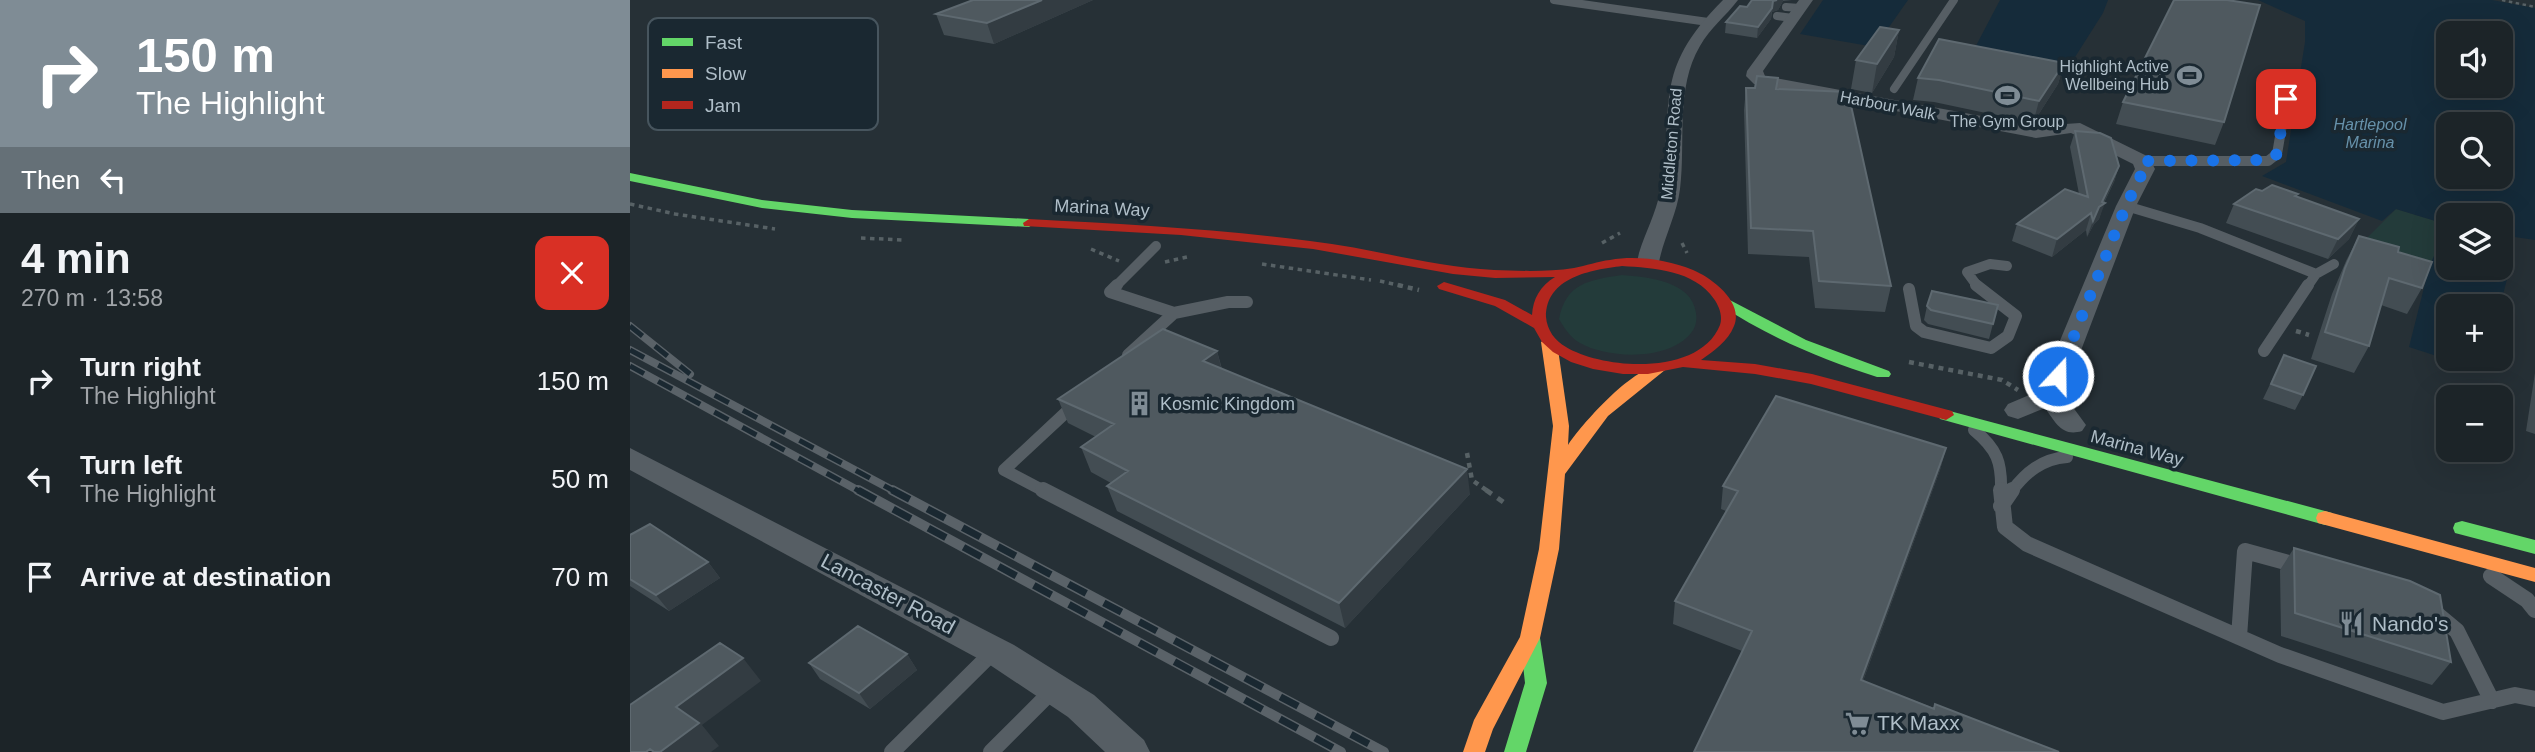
<!DOCTYPE html>
<html lang="en">
<head>
<meta charset="utf-8">
<style>
  body { margin:0; font-family:Arial,sans-serif; background:#252c30; color:#f1f3f6; height:100vh; display:flex; flex-direction:column; font-size:26px; white-space:nowrap }
  * { box-sizing:border-box; margin:0 }
  p { font-size:23px; color:#a0a4a8 }
  .icon { flex:none; width:38px; height:38px; fill:none; stroke:currentColor; stroke-width:2; stroke-linecap:round; stroke-linejoin:round }
  .map { position:relative; flex:1; overflow:hidden }
  .sheet { display:flex; flex-direction:column; background:#1c2428; width:630px }
  .sheet>* { flex:none }
  .top-card { background:#7f8c95; color:#fff; overflow:hidden }
  .buttons { position:absolute; left:1806px; top:21px; display:grid; gap:14px }
  .buttons a { display:grid; place-items:center; width:77px; height:77px; border-radius:14px; background:#1c2428; box-shadow:0 7px 28px #0002,0 0 0 2px #3a4145; font-size:35px }
  .pin { position:absolute; display:grid; place-items:center; width:60px; height:60px; color:#fff; margin:-30px; border-radius:14px; box-shadow:0 4px 10px #0006 }
  .me { position:absolute; width:77px; margin:-38px; rotate:21deg; stroke-linejoin:round; filter:drop-shadow(0 0 5px #0008) }
  .turn { display:flex; align-items:center; gap:24px; height:147px; padding:0 21px; font-size:32px }
  .turn .icon { width:91px; height:91px; stroke-width:2.5 }
  .turn b { display:block; font-size:49px; line-height:60px }
  .then { display:flex; align-items:center; height:66px; padding:0 21px; background:#0003; gap:14px; font-size:26px }
  .round { display:grid; place-items:center; flex:none; width:74px; height:74px; border-radius:14px; background:#252c30 }
  .summary { display:flex; align-items:center; justify-content:space-between; height:119px; padding:0 21px }
  h1 { font-size:42px; font-weight:600; line-height:52px }
  ul { padding:0; list-style:none }
  li { display:flex; align-items:center; gap:21px; height:98px; padding:0 21px }
  li div { flex:1 }
  li b { display:block; font-size:26px }
  li em { font-style:normal }
  main { display:flex; flex:1; min-height:0 }
  .map>svg:first-child { display:block }
  .green { fill:#233b3a }
  .water { fill:#152b3a; fill-rule:evenodd }
  .lines { fill:none; stroke-linecap:round; stroke-linejoin:round }
  .path-far3 { stroke:#576165; stroke-width:2.5; stroke-dasharray:3.5 3.5; stroke-linecap:butt }
  .path-far2 { stroke:#576165; stroke-width:3.5; stroke-dasharray:4.5 4.5; stroke-linecap:butt }
  .path-far1 { stroke:#576165; stroke-width:4.5; stroke-dasharray:5 5; stroke-linecap:butt }
  .path { stroke:#576165; stroke-width:5; stroke-dasharray:7 7; stroke-linecap:butt }
  .lane-far3 { stroke:#565e64; stroke-width:8 }
  .lane-far2 { stroke:#565e64; stroke-width:10 }
  .lane-far1 { stroke:#565e64; stroke-width:12 }
  .lane { stroke:#565e64; stroke-width:16 }
  .street { fill:#565e64; fill-rule:evenodd }
  .fast { fill:#63d668; fill-rule:evenodd }
  .slow { fill:#ff974d; fill-rule:evenodd }
  .jam { fill:#b3261e; fill-rule:evenodd }
  .rail-far1-casing { stroke:#5a6268; stroke-width:8 }
  .rail-casing { stroke:#5a6268; stroke-width:10 }
  .rail-far1 { stroke:#1a2831; stroke-width:5; stroke-dasharray:16; stroke-linecap:butt }
  .rail { stroke:#1a2831; stroke-width:7; stroke-dasharray:20; stroke-linecap:butt }
  .wall { fill:#434d53 }
  .shaded-wall { fill:#333c42 }
  .building { fill:#4f595f; stroke:#5e6970; stroke-width:2 }
  .route { stroke:#1a73e8; stroke-width:12; stroke-dasharray:0 21.6 }
  .labels { text-anchor:middle; stroke-width:7; stroke-linejoin:round; paint-order:stroke }
  .far-poi-label { font-size:16px; fill:#afbec8; stroke:#1a2831; text-anchor:end }
  .far-street-label { font-size:16px; fill:#afbec8; stroke:#1a2831 }
  .far-water-label { font-size:16px; font-style:italic; fill:#6691aa; stroke:#1a2831 }
  .street-label { font-size:18px; fill:#afbec8; stroke:#1a2831 }
  .poi-label { font-size:18px; fill:#afbec8; stroke:#1a2831; text-anchor:start }
  .near-street-label { font-size:21px; fill:#afbec8; stroke:#1a2831 }
  .near-poi-label { font-size:21px; fill:#afbec8; stroke:#1a2831; text-anchor:start }
  .key { fill:#1a2831; stroke:#47555e; stroke-width:2 }
  .key-label { font-size:19px; fill:#afbec8 }
</style>
</head>
<body>
<main>
<section class="sheet">
<div class="top-card">
<div class="turn"><svg class="icon" aria-label="right" viewBox="0 0 24 24"><path d="M7 20v-9h11M14 6l5 5-5 5"/></svg><div><b>150 m</b>The Highlight</div></div>
<div class="then">Then<svg class="icon" aria-label="left" viewBox="0 0 24 24"><path d="M17 20v-9H6M10 6l-5 5 5 5"/></svg></div>
</div>
<div class="summary"><div><h1>4 min</h1><p>270 m · 13:58</p></div><a class="round" style="background:#d93025;color:#fff"><svg class="icon" aria-label="close" viewBox="0 0 24 24"><path d="M6 6l12 12M18 6L6 18"/></svg></a></div>
<ul>
<li><svg class="icon" aria-label="right" viewBox="0 0 24 24"><path d="M7 20v-9h11M14 6l5 5-5 5"/></svg><div><b>Turn right</b><p>The Highlight</p></div><em>150 m</em></li>
<li><svg class="icon" aria-label="left" viewBox="0 0 24 24"><path d="M17 20v-9H6M10 6l-5 5 5 5"/></svg><div><b>Turn left</b><p>The Highlight</p></div><em>50 m</em></li>
<li><svg class="icon" aria-label="arrive" viewBox="0 0 24 24"><path d="M6 21V4h12l-3 4 3 4H6"/></svg><div><b>Arrive at destination</b></div><em>70 m</em></li>
</ul>
</section>
<div class="map">
<svg width="1905" height="752" viewBox="0 0 1905 752">
  <rect width="100%" height="100%" fill="#263036"/>
  <!-- green -->
  <path class="green" d="M1766,209L1812,223L1809,244L1799,268L1729,246Z
    M992,275C1018,277 1062,281 1066,313C1067,321 1066,327 1061,333C1039,361 978,359 950,343C940,337 935,329 929,319C936,283 959,280 992,275Z"/>
  <!-- water -->
  <path class="water" d="M1193,0H1278L1245,47L1170,34Z
    M1370,0H1478L1473,13L1433,76L1338,61Z
    M1628,0H1862L1905,8V240L1878,236L1882,260L1870,306H1818V359H1856L1853,371L1779,347L1799,268L1809,244L1812,223L1766,209L1752,221L1632,176L1656,162L1675,42V21ZM1871,33V86H1818V33ZM1871,124V177H1818V124ZM1818,215H1871V268H1818Z"/>
  <g class="lines">
    <!-- path-far3 -->
    <path class="path-far3" d="M1872,0L1905,7"/>
    <!-- path-far2 -->
    <path class="path-far2" d="M0,204L45,214L145,229
      M231,238L274,240
      M972,243L990,233
      M1052,243L1057,253
      M461,249L489,261
      M535,262L561,256
      M632,264L741,280
      M750,281L776,287"/>
    <!-- path-far1 -->
    <path class="path-far1" d="M768,285L789,290
      M1666,331L1679,335
      M1279,362L1372,380L1388,390
      M837,453L842,480L859,492"/>
    <!-- path -->
    <path class="path" d="M856,490L879,506"/>
    <!-- lane-far3 -->
    <path class="lane-far3" d="M924,0L1078,22
      M1156,7L1170,8
      M1147,16L1163,18
      M1264,89L1324,0
      M1651,127L1656,99"/>
    <!-- lane-far2 -->
    <path class="lane-far2" d="M1512,161H1638L1647,154L1652,125
      M1496,206L1570,228L1686,274L1677,287
      M1686,274L1704,264
      M485,287L526,246
      M1348,287L1337,272L1360,264L1377,266"/>
    <!-- lane-far1 -->
    <path class="lane-far1" d="M487,285L480,292L544,313L598,302H617
      M1279,289L1286,326L1294,332L1361,348L1378,336L1386,316L1346,285
      M1634,351L1678,285
      M498,355L544,313
      M1344,430C1367,449 1372,462 1371,492
      M416,492L374,470L446,403
      M1381,492C1396,472 1412,459 1437,457"/>
    <!-- lane -->
    <path class="lane" d="M413,490L701,638
      M1371,490L1375,527L1397,544L1650,655L1813,712L1885,695L1905,699
      M1371,506L1382,490
      M1861,576L1897,600L1905,610
      M1803,611L1827,631L1862,701
      M1609,637L1615,551L1670,566
      M262,752L364,651
      M361,752L423,690"/>
    <!-- street -->
    <path class="street" d="M1093,0H1108C1096,16 1080,28 1070,46C1045,88 1056,143 1050,189C1047,214 1034,237 1029,262L1026,267H1010L1007,262L1009,253C1015,233 1026,213 1030,192C1046,103 1020,73 1093,0Z
      M1169,0H1183L1133,71L1135,76L1406,126L1450,123L1519,157L1525,169L1506,206L1434,395L1456,425L1452,431C1432,437 1426,423 1415,408L1388,419L1378,416L1374,410L1378,404L1409,391L1486,206L1505,169L1503,164L1441,133L1406,138L1124,84L1116,76L1117,71Z
      M0,448L384,645L464,695L514,740L520,752H475L438,717L360,665L0,470Z"/>
    <!-- fast -->
    <path class="fast" d="M0,173L132,200L222,210L399,219L405,223L399,227L222,218L132,208L0,181Z
      M1094,297L1176,340L1259,371L1261,374L1259,377H1247C1191,359 1138,337 1089,304L1087,301L1089,298Z
      M1316,410L1695,511L1702,513L1704,518L1702,523L1695,525L1310,419L1308,415L1310,411Z
      M1832,521L1905,540V554L1825,533L1823,528L1825,523Z
      M900,630L907,632L910,638L917,683L896,752H874L895,683L890,638L893,632Z"/>
    <!-- slow -->
    <path class="slow" d="M919,337L927,342L939,426L938,445C951,425 1008,360 1033,367L1035,370L978,416L935,474L929,549L910,638L863,729L855,752H833L844,720L890,637L909,549L923,426L911,342Z
      M1695,511L1905,568V582L1688,523L1686,518L1688,513Z"/>
    <!-- jam -->
    <path class="jam" d="M399,219C493,224 587,229 680,241C742,248 802,267 864,270C889,271 919,272 944,268C956,266 968,261 980,260C1007,255 1038,260 1063,270C1082,278 1114,302 1104,326C1098,341 1084,351 1071,360L1125,364L1182,374L1322,411L1324,415L1316,420L1181,384L1125,374L1053,367L1018,374H993L963,369L941,362L923,352L912,342L904,328L865,306L809,289L807,286L814,282L875,300L902,315C903,299 910,286 925,277L865,278L823,274L683,249L551,235L394,226L393,223ZM992,266C1024,268 1064,270 1084,299C1089,306 1093,316 1090,325C1070,376 974,370 936,347C925,341 917,330 916,317C916,277 961,270 992,266Z"/>
    <defs>
      <path id="rail-far1" d="M0,326L60,374
        M0,350L266,492
        M0,366L231,492"/>
      <path id="rail" d="M228,490L711,752
        M262,490L754,752"/>
    </defs>
    <!-- rail-far1 casing -->
    <use href="#rail-far1" class="rail-far1-casing"/>
    <!-- rail casing -->
    <use href="#rail" class="rail-casing"/>
    <!-- rail-far1 -->
    <use href="#rail-far1" class="rail-far1"/>
    <!-- rail -->
    <use href="#rail" class="rail"/>
  </g>
  <!-- wall -->
  <path class="wall" d="M343,0H463L364,44L314,35L306,14Z
    M1122,0H1162L1153,1L1148,10L1142,12L1141,19L1127,38L1095,33L1096,22L1117,7Z
    M1269,30L1264,57L1242,93L1221,89L1226,60Z
    M1434,63L1428,84L1403,123L1304,102L1283,100L1288,78Z
    M1116,88L1147,89L1261,286L1255,312L1185,308L1179,257L1118,254L1114,110Z
    M1493,102L1594,122L1585,145L1486,124Z
    M1445,131L1489,166L1484,182L1474,203L1469,219L1464,224L1457,237L1456,230L1422,257L1382,241L1387,224L1449,194L1440,147Z
    M1632,191L1668,194L1666,197L1729,219L1719,239L1698,259L1596,223L1604,204Z
    M1729,236L1768,252L1792,288L1777,314L1751,305L1739,346L1724,373L1681,359L1702,294L1716,261Z
    M1297,306L1363,324L1359,339L1298,324L1294,320Z
    M587,351L592,369L840,494L715,628L487,511L477,486L481,483L461,472L451,447L466,437L438,423L428,399Z
    M1654,355L1673,395L1665,410L1633,399Z
    M1905,373V434L1896,431Z
    M1316,448L1310,470L1233,681L1304,708L1429,752L1112,651L1043,624L1045,601L1096,511L1091,509L1093,486Z
    M0,535L78,562L90,578L39,611L0,586Z
    M1664,548L1821,662L1802,685L1651,636L1650,570Z
    M277,654L287,670L240,709L190,679L179,663Z"/>
  <!-- shaded-wall -->
  <path class="shaded-wall" d="M412,0H463L364,44L357,23Z
    M1147,0H1153V1L1148,10L1142,12L1143,1Z
    M1142,8L1141,19L1127,38L1128,27Z
    M1269,30L1264,57L1242,93L1247,64Z
    M1434,63L1428,84L1403,123L1409,101Z
    M1489,166L1484,182L1473,204L1475,203L1469,219L1464,224L1457,237L1463,221Z
    M1461,213L1456,230L1422,257L1427,239Z
    M1729,219L1719,239L1698,259L1708,239Z
    M587,351L593,375L573,361Z
    M1316,448L1310,470L1225,703L1231,680Z
    M837,469L840,494L715,628L709,603Z
    M78,562L90,578L39,611L26,595Z
    M277,654L287,670L240,709L229,693Z
    M113,658L131,681L72,725L89,746L81,752H30L46,707Z"/>
  <!-- building -->
  <path class="building" d="M343,0H412L357,23L306,14Z
    M1122,0H1147L1143,1L1142,8L1128,27L1096,22L1110,6L1117,7Z
    M1544,0H1597L1630,5L1594,122L1493,102Z
    M1250,27L1269,30L1247,64L1226,60Z
    M1309,39L1434,63L1409,101L1309,80L1288,78Z
    M1127,76L1148,78L1146,89L1218,92L1261,286L1189,281L1183,231L1121,228L1116,88H1125Z
    M1445,131L1470,133L1481,138L1489,166L1472,202L1475,203L1469,207L1463,221L1461,213L1427,239L1387,224L1435,189L1458,197Z
    M1642,185L1668,194L1665,196L1729,219L1708,239L1604,204L1626,189L1632,191Z
    M1729,236L1769,247L1768,252L1802,262L1792,288L1759,278L1739,346L1695,332L1715,268Z
    M1302,291L1368,305L1363,324L1301,310L1297,306Z
    M533,329L587,351L573,361L837,469L709,603L477,486L498,471L451,447L484,424L428,399Z
    M1654,355L1686,366L1673,395L1641,384Z
    M1146,396L1316,448L1231,680L1304,709L1305,704L1429,752H1064L1122,631L1045,601L1108,491L1093,486Z
    M20,524L78,562L26,595L0,579V535Z
    M1664,548L1780,581L1810,595L1821,662L1665,613Z
    M228,626L277,654L229,693L179,663Z
    M90,643L113,658L46,707L69,723L30,752H24L20,749L16,752H0V705Z"/>
  <g class="lines">
    <!-- route -->
    <path class="route" d="M1428,376L1496,206L1514,169L1513,161L1638,160L1647,154L1656,99"/>
  </g>
  <!-- icons -->
  <defs>
    <symbol id="stadium-bare" viewBox="-9 -9 18 18"><path d="M0-5a6.5 5 0 1 0 0 10a6.5 5 0 1 0 0-10ZM-3.5-1.8h7v3.6h-7Z" fill="#7f8c95" stroke="#1a2831" stroke-width="2.5" paint-order="stroke"/></symbol>
    <symbol id="building-bare" viewBox="-9 -9 18 18"><path d="M-4-6H4V6H1V3H-1V6H-4ZM-2.5-4.3h1.7v1.8h-1.7ZM.8-4.3h1.7v1.8H.8ZM-2.5-1h1.7V.8h-1.7ZM.8-1h1.7V.8H.8Z" fill="#7f8c95" stroke="#1a2831" stroke-width="2.5" paint-order="stroke"/></symbol>
    <symbol id="restaurant-bare" viewBox="-9 -9 18 18"><path d="M-5-6h1v4h1v-4h1v4h1v-4h1v5L-1.5 .5V6h-2V.5L-5-1ZM5-6V6H3V1.5H1.5Q1.5-4 5-6Z" fill="#7f8c95" stroke="#1a2831" stroke-width="2.5" paint-order="stroke"/></symbol>
    <symbol id="supermarket-bare" viewBox="-9 -9 18 18"><path d="M-6-5.5h2.5l.6 2H6L4.5 2H-2.5L-4.4-4H-6ZM-1.5 3.2a1.3 1.3 0 1 0 .1 0ZM3 3.2a1.3 1.3 0 1 0 .1 0Z" fill="#7f8c95" stroke="#1a2831" stroke-width="2.5" paint-order="stroke"/></symbol>
  </defs>
  <g fill-rule="evenodd">
    <use href="#stadium-bare" x="1542" y="58" width="35" height="35"/>
    <use href="#stadium-bare" x="1360" y="78" width="35" height="35"/>
    <use href="#building-bare" x="492" y="386" width="35" height="35"/>
    <use href="#restaurant-bare" x="1704" y="606" width="35" height="35"/>
    <use href="#supermarket-bare" x="1210" y="706" width="35" height="35"/>
  </g>
  <g class="labels">
    <!-- far-poi labels -->
    <g class="far-poi-label">
      <text x="1539" y="72">Highlight Active<tspan x="1539" dy="18">Wellbeing Hub</tspan></text>
      <text x="1377" y="127" text-anchor="middle">The Gym Group</text>
    </g>
    <!-- far-street labels -->
    <g class="far-street-label">
      <text transform="translate(1258 105) rotate(11)" y="6">Harbour Walk</text>
      <text transform="translate(1041 144) rotate(-85)" y="6">Middleton Road</text>
    </g>
    <!-- far-water labels -->
    <g class="far-water-label">
      <text x="1740" y="130">Hartlepool<tspan x="1740" dy="18">Marina</tspan></text>
    </g>
    <!-- street labels -->
    <g class="street-label">
      <text transform="translate(472 208) rotate(3)" y="6">Marina Way</text>
      <text transform="translate(1507 448) rotate(15)" y="6">Marina Way</text>
    </g>
    <!-- poi labels -->
    <g class="poi-label">
      <text x="530" y="410">Kosmic Kingdom</text>
    </g>
    <!-- near-street labels -->
    <g class="near-street-label">
      <text transform="translate(258 594) rotate(28)" y="7">Lancaster Road</text>
    </g>
    <!-- near-poi labels -->
    <g class="near-poi-label">
      <text x="1742" y="631">Nando's</text>
      <text x="1247" y="730">TK Maxx</text>
    </g>
  </g>
  <!-- legend -->
  <rect x="18" y="18" width="230" height="112" rx="10" class="key"/>
  <rect x="32" y="38" width="31" height="8" fill="#63d668"/>
  <rect x="32" y="69" width="31" height="9" fill="#ff974d"/>
  <rect x="32" y="101" width="31" height="8" fill="#b3261e"/>
  <g class="key-label">
    <text x="75" y="49">Fast</text>
    <text x="75" y="80">Slow</text>
    <text x="75" y="112">Jam</text>
  </g>
</svg>
<div class="buttons">
<a><svg class="icon" aria-label="sound" viewBox="0 0 24 24"><path d="M4 9h4l5-4v14l-5-4H4zM17 9q2 3 0 6"/></svg></a>
<a><svg class="icon" aria-label="search" viewBox="0 0 24 24"><circle cx="10" cy="10" r="6"/><path d="M15 15l6 6"/></svg></a>
<a><svg class="icon" aria-label="layers" viewBox="0 0 24 24"><path d="M12 4l9 5-9 5-9-5zM3 14l9 5 9-5"/></svg></a>
<a>+</a>
<a>−</a>
</div>
<div class="pin" style="left:1656px;top:99px;background:#d93025"><svg class="icon" aria-label="arrive" viewBox="0 0 24 24"><path d="M6 21V4h12l-3 4 3 4H6"/></svg></div>
<svg class="me" style="left:1428px;top:376px" viewBox="-20 -20 40 40"><circle r="17" fill="#1a73e8" stroke="#fff" stroke-width="3"/><path d="M0-11L8 9 0 5-8 9z" fill="#fff"/></svg>
</div>
</main>
</body>
</html>
